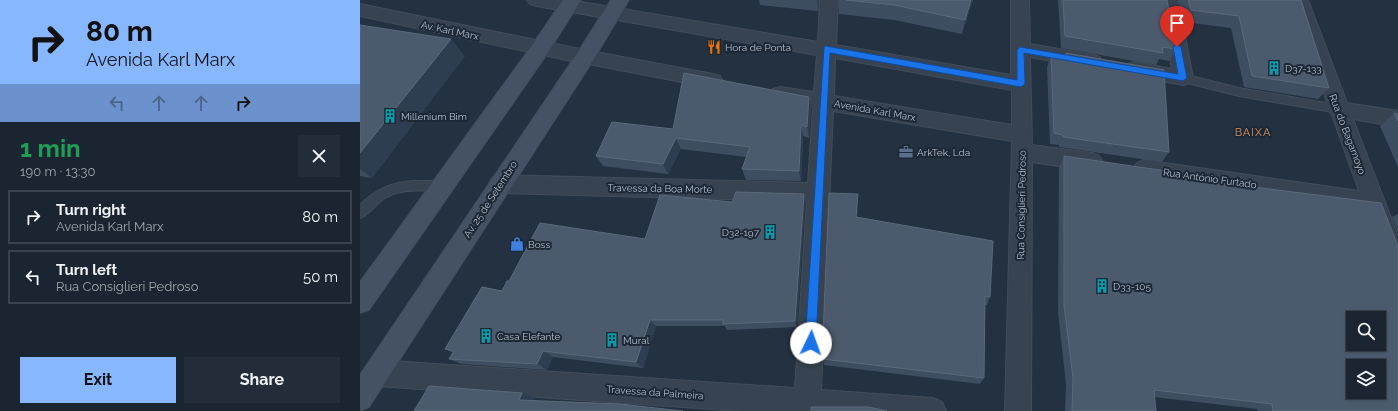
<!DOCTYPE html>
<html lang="en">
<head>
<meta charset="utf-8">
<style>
  body { margin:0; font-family:Raleway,sans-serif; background:#232d39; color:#f1f3f6; height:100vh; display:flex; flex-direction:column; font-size:15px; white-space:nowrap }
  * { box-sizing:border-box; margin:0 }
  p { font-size:13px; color:#9fa5ab }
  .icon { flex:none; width:22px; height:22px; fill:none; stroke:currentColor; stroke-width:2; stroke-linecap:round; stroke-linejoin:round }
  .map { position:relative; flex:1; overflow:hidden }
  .panel { display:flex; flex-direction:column; background:#1a2531; width:360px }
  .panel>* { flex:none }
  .guide { background:#86b7ff; color:#111; overflow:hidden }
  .fabs { position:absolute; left:986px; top:311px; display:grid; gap:8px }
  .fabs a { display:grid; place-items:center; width:40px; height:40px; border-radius:0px; background:#1a2531; box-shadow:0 1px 3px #0004,0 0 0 1px #38424d; font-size:20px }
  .pin { position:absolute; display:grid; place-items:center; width:34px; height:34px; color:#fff; margin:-41px -17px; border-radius:50% 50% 50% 0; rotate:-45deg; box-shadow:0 0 4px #0007 }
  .pin .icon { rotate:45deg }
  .me { position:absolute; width:44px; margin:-22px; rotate:3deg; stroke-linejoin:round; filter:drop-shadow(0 0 3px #0008) }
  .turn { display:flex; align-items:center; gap:14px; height:84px; padding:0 20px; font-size:18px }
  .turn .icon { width:52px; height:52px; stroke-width:2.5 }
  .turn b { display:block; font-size:28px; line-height:34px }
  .lanes { display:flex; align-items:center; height:38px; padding:0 20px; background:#0003; justify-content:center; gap:20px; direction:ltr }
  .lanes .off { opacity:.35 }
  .round { display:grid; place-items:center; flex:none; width:42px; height:42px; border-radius:0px; background:#232d39 }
  .overview { display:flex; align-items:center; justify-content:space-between; height:68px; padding:0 20px }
  h1 { font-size:24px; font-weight:700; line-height:30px; color:#1e9e55 }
  .action { display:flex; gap:8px; margin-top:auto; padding:8px 20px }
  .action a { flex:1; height:46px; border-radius:0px; background:#86b7ff; color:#111; font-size:16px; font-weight:700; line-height:46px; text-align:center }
  .action a+a { background:#232d39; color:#f1f3f6 }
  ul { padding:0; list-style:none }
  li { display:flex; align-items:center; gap:12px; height:54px; margin:0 8px 6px; padding:0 12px; border:2px solid #38424d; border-radius:0px }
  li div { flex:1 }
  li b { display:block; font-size:15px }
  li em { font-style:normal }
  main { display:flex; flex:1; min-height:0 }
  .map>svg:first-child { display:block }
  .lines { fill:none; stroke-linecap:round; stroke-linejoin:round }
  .service-casing { stroke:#414c5a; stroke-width:2 }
  .minor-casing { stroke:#414c5a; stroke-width:2 }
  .tertiary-casing { stroke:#414c5a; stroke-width:2 }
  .secondary-casing { stroke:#414c5a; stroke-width:2 }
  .service { fill:#384351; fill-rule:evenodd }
  .minor { fill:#384351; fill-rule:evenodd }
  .tertiary { fill:#384351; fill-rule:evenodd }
  .secondary { fill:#455264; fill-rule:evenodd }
  .wall { fill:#3e4d60 }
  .shaded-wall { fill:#2e3d4f }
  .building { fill:#4b5a6c; stroke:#5b697a; fill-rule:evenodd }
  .route { fill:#1a73e8; stroke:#114b97 }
  .labels { text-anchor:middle; stroke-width:4; stroke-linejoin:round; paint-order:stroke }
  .street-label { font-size:10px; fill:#b4becb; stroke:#1d2836 }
  .poi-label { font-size:10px; fill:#b4becb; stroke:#1d2836; text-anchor:start }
  .neighbourhood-label { font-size:11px; letter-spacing:1px; fill:#dd935e; stroke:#1d2836 }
</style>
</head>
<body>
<main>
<section class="panel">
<div class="guide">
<div class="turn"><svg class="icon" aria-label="right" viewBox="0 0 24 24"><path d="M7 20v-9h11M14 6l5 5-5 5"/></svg><div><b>80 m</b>Avenida Karl Marx</div></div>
<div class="lanes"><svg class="icon off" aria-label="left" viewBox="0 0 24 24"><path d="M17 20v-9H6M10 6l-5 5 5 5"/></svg><svg class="icon off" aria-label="ahead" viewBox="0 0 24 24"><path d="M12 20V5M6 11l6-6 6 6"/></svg><svg class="icon off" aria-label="ahead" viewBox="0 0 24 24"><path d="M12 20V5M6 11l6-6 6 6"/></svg><svg class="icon" aria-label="right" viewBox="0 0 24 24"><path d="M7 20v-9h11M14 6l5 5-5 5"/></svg></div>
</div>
<div class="overview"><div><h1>1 min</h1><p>190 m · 13:30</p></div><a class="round"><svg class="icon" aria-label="close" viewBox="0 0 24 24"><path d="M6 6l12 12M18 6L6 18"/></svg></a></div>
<ul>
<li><svg class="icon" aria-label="right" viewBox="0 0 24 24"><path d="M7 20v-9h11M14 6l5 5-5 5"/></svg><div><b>Turn right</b><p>Avenida Karl Marx</p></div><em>80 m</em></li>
<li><svg class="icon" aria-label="left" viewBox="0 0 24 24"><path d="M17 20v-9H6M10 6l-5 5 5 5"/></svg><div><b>Turn left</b><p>Rua Consiglieri Pedroso</p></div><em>50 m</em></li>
</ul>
<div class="action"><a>Exit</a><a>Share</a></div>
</section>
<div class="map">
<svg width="1038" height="411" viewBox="0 0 1038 411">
  <rect width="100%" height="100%" fill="#233141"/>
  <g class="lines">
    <defs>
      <path id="service" d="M823,74L879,88L978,105L982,106L983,109L982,112L978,113L879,96L819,81L818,78L819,75Z
        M54,181H83L87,183L89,186L87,189L83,191C63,191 39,187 22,200C14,206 9,215 0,218V205C16,189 32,182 54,181Z"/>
      <path id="minor" d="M460,0H478L476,45L651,75V0H669L670,44L733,55L740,57L742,62L740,67L733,69L670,57L672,145L732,153L739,156L743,162L739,168L732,171L672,162L671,411H645L652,141L473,111L461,390L573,398L582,402L586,411H380L17,386L8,382L4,373L8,364L17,360L435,388L447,201L140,193L132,190L129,184L132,178L140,175L448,183L453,107L413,99L410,94L413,89L420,87L454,92L457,55L251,19L245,17L242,13L245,9L251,7L458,42ZM475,58L652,90V125L474,96Z
        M800,0H818L833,78L830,83L823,85L775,76L768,74L766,69L768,64L775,62L812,69Z
        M930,0H948L987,103L1038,111V127L993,119L1038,236V278L1030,275L1006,211L784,178L777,175L773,169L777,163L784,160L999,191L972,115L968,109L969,107Z
        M225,50L353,74L360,76L363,81L360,86L353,88L218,62L216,57L218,52Z"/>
      <path id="tertiary" d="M167,0H210L251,7L257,9L260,13L257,17L251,19L176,6L170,4Z
        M0,4L225,50L232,52L234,57L232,62L225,64L0,16Z"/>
      <path id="secondary" d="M203,0H221L187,54L9,310L0,313V282L173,44Z
        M251,0H269L232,62L9,407L0,411V375L218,52Z"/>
    </defs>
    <!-- service casing -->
    <use href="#service" class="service-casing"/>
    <!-- minor casing -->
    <use href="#minor" class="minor-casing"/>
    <!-- tertiary casing -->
    <use href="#tertiary" class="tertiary-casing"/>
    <!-- secondary casing -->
    <use href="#secondary" class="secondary-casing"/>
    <!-- service -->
    <use href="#service" class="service"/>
    <!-- minor -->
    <use href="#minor" class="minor"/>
    <!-- tertiary -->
    <use href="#tertiary" class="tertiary"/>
    <!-- secondary -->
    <use href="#secondary" class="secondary"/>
  </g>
  <!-- wall -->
  <path class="wall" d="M399,0H459L458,11L400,5Z
    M478,0H613L602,34L534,20L479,14Z
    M698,0H807L816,49L809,61L799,59L796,65L701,48Z
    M818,0H941L969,88L958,99L884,87L871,28L824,22Z
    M0,25L105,56L12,178L0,176Z
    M706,53L809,152L802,162L699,147V145L690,144L687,67L691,55L704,57Z
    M451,108L449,138L443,136L441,181L386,180L382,169L386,157L321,149L308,174L243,166L236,156L313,129Z
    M1034,113L1038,114V167L1020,126Z
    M704,156L814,177L1038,411H898L897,409L794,397L796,411H705L706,384L698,313L699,167Z
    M444,194L445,202L437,327L367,330L365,326H296L283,368L193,357L187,370L102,364L89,359L93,353L85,349L142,291L149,281L285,239L372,202Z
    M498,204L497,217L630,297L627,305H625L624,378L620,384L464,365L462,359Z
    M1038,214V232L1032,217Z"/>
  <!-- shaded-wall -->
  <path class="shaded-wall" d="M457,0H459L458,11Z
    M611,0H613L602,34L605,20Z
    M91,39L105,56L12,178L0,169V153Z
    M449,97L451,108L449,138L447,127Z
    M441,125L443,136L441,181L439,171Z
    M316,138L321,149L308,174L303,164Z
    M444,194L445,202L437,327L435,321Z
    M498,194V204L497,226L496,217Z
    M290,320L296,326L283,368L276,362Z
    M183,351L193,357L187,370L177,364Z
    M162,393L175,398L172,405L159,400Z"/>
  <!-- building -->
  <path class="building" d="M486,0H611L605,20L534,5Z
    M703,0H807L816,49L802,47L803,53L705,36Z
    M828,0H941L969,88L892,76L879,16L831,10Z
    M0,25L91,39L0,153Z
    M706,53L804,70L809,152L703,137V135L694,133L691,55L706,58Z
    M324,73L449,97L447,127L441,125L439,171L382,169L390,147L316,138L303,164L236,156L252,122L313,129Z
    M1034,113L1038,114V121Z
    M704,156L813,172L814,177L1021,203L1038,246V411H913L912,404L794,390L796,411H712L713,378L704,305ZM993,318H1019V344H993ZM993,366H1019V392H993Z
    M376,192L444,194L435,321L363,324V320H290L276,362L183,351L177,364L89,359L94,351L85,349L122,287L142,291L147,281H149L180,223L285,239L300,195L372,202Z
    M469,193L498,194L496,217L633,241L630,297L625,296L624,378L462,359Z
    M69,386L162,393L159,400L260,404L323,411H54Z
    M451,407H509L527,411H451Z"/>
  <!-- route -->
  <path class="route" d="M817,44L821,47L827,78L823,81L664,53L665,84L661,87L470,53L456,343L454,346L451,348L447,346L445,343L464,47L466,46L657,80V50L660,47L818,74L813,47Z"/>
  <!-- icons -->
  <defs>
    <symbol id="restaurant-bare" viewBox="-9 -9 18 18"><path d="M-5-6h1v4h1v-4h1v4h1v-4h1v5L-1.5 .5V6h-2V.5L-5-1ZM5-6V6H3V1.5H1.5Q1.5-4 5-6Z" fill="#e8710a" stroke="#1d2836" stroke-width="2.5" paint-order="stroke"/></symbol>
    <symbol id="building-bare" viewBox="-9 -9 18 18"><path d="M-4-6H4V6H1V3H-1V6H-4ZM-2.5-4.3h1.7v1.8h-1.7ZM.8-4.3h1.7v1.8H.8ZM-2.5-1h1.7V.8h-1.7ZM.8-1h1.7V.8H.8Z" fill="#0f9aa8" stroke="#1d2836" stroke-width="2.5" paint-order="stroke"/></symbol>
    <symbol id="office-bare" viewBox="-9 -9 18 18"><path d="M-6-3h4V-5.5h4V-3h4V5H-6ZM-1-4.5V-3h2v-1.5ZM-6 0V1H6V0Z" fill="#5c6f8a" stroke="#1d2836" stroke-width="2.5" paint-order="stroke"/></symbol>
    <symbol id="shop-bare" viewBox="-9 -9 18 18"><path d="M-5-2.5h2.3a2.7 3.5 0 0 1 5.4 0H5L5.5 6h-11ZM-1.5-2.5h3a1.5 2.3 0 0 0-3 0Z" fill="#3f7fe0" stroke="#1d2836" stroke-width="2.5" paint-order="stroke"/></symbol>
  </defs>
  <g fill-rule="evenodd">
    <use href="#restaurant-bare" x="344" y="37" width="20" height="20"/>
    <use href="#building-bare" x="904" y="58" width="20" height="20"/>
    <use href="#building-bare" x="20" y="106" width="20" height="20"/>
    <use href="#office-bare" x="536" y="142" width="20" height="20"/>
    <use href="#building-bare" x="400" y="222" width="20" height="20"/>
    <use href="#shop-bare" x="147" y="234" width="20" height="20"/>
    <use href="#building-bare" x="732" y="276" width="20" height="20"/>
    <use href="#building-bare" x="116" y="326" width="20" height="20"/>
    <use href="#building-bare" x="242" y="330" width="20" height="20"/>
  </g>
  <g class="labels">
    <!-- street labels -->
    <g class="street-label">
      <text transform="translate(90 30) rotate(12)" y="4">Av. Karl Marx</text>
      <text transform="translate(515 110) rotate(10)" y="4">Avenida Karl Marx</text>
      <text transform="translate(988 134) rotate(69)" y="4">Rua do Bagamoyo</text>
      <text transform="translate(850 178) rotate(8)" y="4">Rua António Furtado</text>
      <text transform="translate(300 188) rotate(1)" y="4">Travessa da Boa Morte</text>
      <text transform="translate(130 199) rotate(-57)" y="4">Av. 25 de Setembro</text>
      <text transform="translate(661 205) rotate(-89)" y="4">Rua Consiglieri Pedroso</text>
      <text transform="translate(295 392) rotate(4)" y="4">Travessa da Palmeira</text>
    </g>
    <!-- poi labels -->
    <g class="poi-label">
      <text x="365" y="51">Hora de Ponta</text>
      <text x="925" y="72">D37-133</text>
      <text x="41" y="120">Millenium Bim</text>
      <text x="557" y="156">ArkTek, Lda</text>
      <text x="399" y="236" text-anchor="end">D32-197</text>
      <text x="168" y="248">Boss</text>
      <text x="753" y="290">D33-105</text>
      <text x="137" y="340">Casa Elefante</text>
      <text x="263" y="344">Mural</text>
    </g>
    <!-- neighbourhood labels -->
    <g class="neighbourhood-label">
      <text x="893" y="136">BAIXA</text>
    </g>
  </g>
</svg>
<div class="fabs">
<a><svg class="icon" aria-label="search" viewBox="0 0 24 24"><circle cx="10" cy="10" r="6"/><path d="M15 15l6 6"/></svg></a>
<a><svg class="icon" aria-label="layers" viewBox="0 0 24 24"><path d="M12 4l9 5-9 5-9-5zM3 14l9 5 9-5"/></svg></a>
</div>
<div class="pin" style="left:817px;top:47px;background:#d93025"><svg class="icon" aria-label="arrive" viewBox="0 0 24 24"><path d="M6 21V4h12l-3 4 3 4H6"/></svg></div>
<svg class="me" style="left:451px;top:343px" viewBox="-20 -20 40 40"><circle r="19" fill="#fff"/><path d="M0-13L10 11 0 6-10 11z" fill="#1a73e8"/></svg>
</div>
</main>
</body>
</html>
